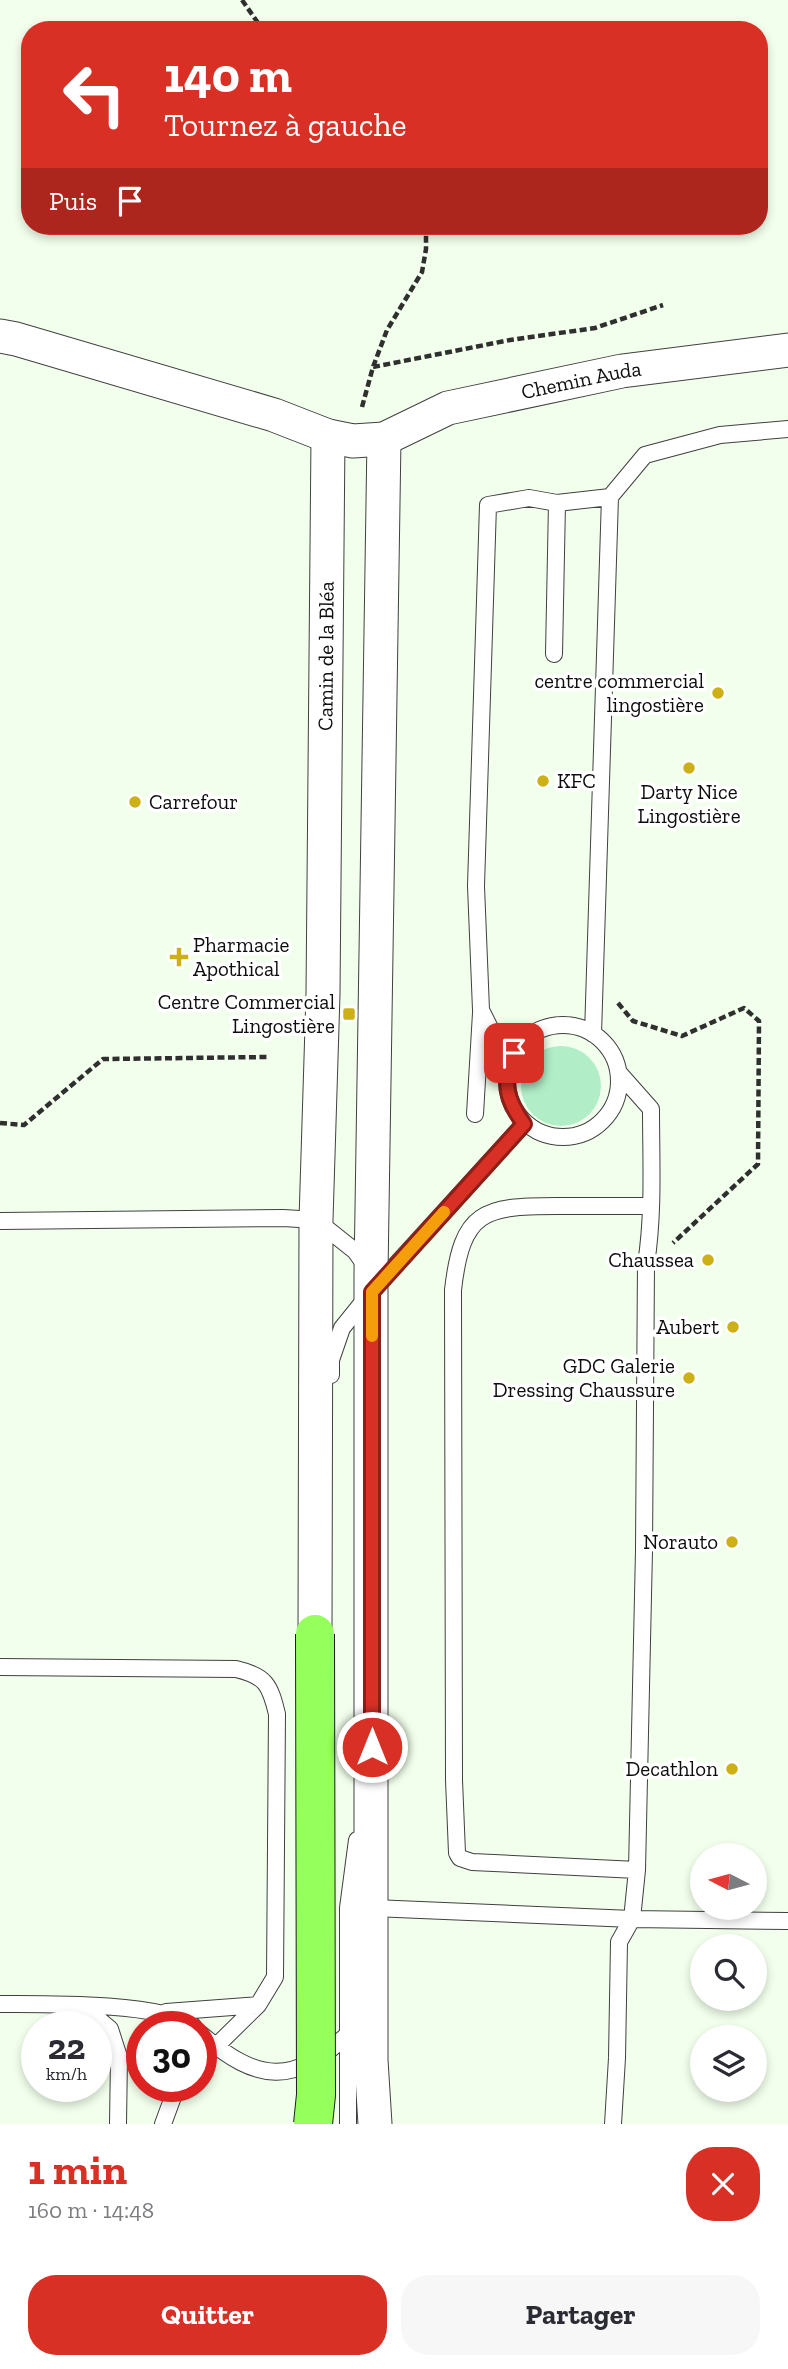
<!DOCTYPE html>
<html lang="fr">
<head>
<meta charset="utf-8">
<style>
  body { margin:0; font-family:"Zilla Slab",serif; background:#f7f7f7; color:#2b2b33; height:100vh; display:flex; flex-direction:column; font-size:26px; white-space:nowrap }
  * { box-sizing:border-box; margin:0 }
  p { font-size:23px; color:#7c7c81 }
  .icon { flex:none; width:38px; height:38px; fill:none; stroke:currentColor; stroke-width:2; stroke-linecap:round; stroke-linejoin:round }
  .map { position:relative; height:2124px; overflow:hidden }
  .sheet { display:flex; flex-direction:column; background:#fff; flex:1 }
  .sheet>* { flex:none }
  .hud { position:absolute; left:21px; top:21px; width:747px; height:214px; border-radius:28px; box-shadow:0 4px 10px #0003; background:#d93025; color:#fff; overflow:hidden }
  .needle { width:46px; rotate:276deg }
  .fabs { position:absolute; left:690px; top:1843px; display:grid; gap:14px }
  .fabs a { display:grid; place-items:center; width:77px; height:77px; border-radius:50%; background:#fff; box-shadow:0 4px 10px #0003; font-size:35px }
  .speed { position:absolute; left:21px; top:2011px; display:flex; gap:14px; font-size:35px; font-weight:700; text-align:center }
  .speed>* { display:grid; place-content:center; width:91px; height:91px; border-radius:50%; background:#fff; box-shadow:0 4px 10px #0003; line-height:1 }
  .speed small { font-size:18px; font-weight:400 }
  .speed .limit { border:10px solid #d22; background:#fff; color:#111 }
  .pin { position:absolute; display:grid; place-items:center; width:60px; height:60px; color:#fff; margin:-30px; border-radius:14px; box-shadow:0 4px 10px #0006 }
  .me { position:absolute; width:77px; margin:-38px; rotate:0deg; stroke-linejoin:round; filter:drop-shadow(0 0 5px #0008) }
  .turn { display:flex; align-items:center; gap:24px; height:147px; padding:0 28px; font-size:32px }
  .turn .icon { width:91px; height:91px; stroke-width:2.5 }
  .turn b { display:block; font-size:49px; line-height:60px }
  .then { display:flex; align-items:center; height:66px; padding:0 28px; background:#0003; gap:14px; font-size:26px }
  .round { display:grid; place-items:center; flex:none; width:74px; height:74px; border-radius:28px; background:#f7f7f7 }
  .head { display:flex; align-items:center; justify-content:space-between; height:119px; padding:0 28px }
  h1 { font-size:42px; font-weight:700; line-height:52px; color:#d93025 }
  .cta { display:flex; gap:14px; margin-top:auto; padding:14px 28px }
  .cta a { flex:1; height:80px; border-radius:28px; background:#d93025; color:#fff; font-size:28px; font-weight:700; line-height:80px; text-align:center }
  .cta a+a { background:#f7f7f7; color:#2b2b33 }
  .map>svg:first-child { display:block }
  .green { fill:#b1eec8 }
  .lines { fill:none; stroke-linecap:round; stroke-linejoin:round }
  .lane-casing { stroke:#404040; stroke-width:18 }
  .street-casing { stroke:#404040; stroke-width:35 }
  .path { stroke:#2f2f2f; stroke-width:4.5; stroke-dasharray:7 3.5; stroke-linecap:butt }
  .lane { stroke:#fff; stroke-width:16 }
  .street { stroke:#fff; stroke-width:33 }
  .primary-bridge-casing { stroke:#1e1e1e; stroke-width:40; stroke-linecap:butt }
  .primary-bridge { stroke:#95ff5c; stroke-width:38 }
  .route-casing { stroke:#8d1f18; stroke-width:18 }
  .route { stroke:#d93025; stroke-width:12 }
  .slow { stroke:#f59e0b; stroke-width:12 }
  .poi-dot { fill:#ccb016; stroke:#fff; stroke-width:2.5 }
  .labels { text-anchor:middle; stroke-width:7; stroke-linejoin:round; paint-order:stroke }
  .street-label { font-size:21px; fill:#0d0d0d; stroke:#fff }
  .poi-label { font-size:21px; fill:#0d0d0d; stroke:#fff; text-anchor:end }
</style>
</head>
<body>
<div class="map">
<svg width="788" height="2124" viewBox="0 0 788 2124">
  <rect width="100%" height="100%" fill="#f2ffec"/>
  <!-- green -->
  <path class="green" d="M521 1086a40 40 0 1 1 80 0a40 40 0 1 1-80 0Z"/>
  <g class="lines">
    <defs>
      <path id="lane" d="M554,654L557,503
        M507 1081a56 56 0 1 1 112 0a56 56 0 1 1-112 0Z
        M593,1034L610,497L645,455L720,435L788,429
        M514,1053L498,1044L481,1010L476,886L488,505L529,498L557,503L610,497
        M475,1114L481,1013
        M0,1221L283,1218L316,1220L355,1251L368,1269
        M331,1375V1360L342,1328L371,1292L525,1123
        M0,1667L236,1669C266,1676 270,1685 277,1714L275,1977L258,2005L201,2061
        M637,1870L472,1862L460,1858L457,1853L454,1780L453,1290C462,1211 483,1206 557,1206C588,1206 619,1206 650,1206
        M373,1908L632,1919L788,1921
        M0,2004C40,2004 164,2002 193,2026
        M81,2005L110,2029L119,2057L118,2124
        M166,2012L258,2005
        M201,2034C258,2083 294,2086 349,2033
        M163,2124L177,2086
        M348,2124V1908L357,1840
        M613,2124L617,2058L619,1942L632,1919L637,1870L644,1550L646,1264C654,1213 651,1160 651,1109L620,1074"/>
      <g id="street">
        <path id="s1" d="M0,336L16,339L274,415L328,436L353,441L384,439L448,408L622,371L788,350"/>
        <path id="s2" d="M315,1634L316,1220L323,994L328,436"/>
        <path d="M375,2124L371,2060V1274L384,439"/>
      </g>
    </defs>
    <!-- lane casing -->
    <use href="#lane" class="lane-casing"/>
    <!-- street casing -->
    <use href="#street" class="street-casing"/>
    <!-- path -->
    <path class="path" d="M242,0L263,30
      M373,367L510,340L595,328L663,305
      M362,407L373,367L387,330L422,272L426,249V226
      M618,1003L633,1021L682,1036L744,1008L759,1021L758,1164L673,1243
      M0,1123L24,1125L103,1059L269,1057"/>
    <!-- lane -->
    <use href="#lane" class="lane"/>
    <!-- street -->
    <use href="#street" class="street"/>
    <defs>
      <path id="primary-bridge" d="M313,2124L316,2095L315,1634"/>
    </defs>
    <!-- primary-bridge casing -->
    <use href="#primary-bridge" class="primary-bridge-casing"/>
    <!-- primary-bridge -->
    <use href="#primary-bridge" class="primary-bridge"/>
  </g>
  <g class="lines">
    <defs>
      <path id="route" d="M372,1747V1292L524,1124C505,1098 503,1082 514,1053"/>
    </defs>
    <!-- route casing -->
    <use href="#route" class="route-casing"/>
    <!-- route -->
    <use href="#route" class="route"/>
    <!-- slow -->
    <path class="slow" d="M372,1336V1292L444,1212"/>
  </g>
  <!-- markers -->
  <g class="poi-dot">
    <circle cx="718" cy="693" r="7"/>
    <circle cx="689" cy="768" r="7"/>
    <circle cx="543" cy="781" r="7"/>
    <circle cx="135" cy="802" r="7"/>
    <path d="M175.5 946.5h7v7h7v7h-7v7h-7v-7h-7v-7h7z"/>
    <rect x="342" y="1007" width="14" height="14" rx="3.5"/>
    <circle cx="708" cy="1260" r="7"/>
    <circle cx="733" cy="1327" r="7"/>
    <circle cx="689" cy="1378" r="7"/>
    <circle cx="732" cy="1542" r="7"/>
    <circle cx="732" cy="1769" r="7"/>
  </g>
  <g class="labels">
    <!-- street labels -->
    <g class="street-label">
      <text dy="7" stroke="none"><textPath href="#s1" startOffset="607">Chemin Auda</textPath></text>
      <text dy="7" stroke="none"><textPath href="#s2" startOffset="978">Camin de la Bléa</textPath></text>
    </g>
    <!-- poi labels -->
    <g class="poi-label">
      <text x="704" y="688">centre commercial<tspan x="704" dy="24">lingostière</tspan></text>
      <text x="557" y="788" text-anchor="start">KFC</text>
      <text x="689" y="799" text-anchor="middle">Darty Nice<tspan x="689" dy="24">Lingostière</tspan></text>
      <text x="149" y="809" text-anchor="start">Carrefour</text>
      <text x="193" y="952" text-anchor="start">Pharmacie<tspan x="193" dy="24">Apothical</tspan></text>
      <text x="335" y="1009">Centre Commercial<tspan x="335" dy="24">Lingostière</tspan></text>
      <text x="694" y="1267">Chaussea</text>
      <text x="719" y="1334">Aubert</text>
      <text x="675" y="1373">GDC Galerie<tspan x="675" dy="24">Dressing Chaussure</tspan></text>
      <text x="718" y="1549">Norauto</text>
      <text x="718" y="1776">Decathlon</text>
    </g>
  </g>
</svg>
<div class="fabs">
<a><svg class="needle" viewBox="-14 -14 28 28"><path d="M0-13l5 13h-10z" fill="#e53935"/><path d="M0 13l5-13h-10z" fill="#7c7c81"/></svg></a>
<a><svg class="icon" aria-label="search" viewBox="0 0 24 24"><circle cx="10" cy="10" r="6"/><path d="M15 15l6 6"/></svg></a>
<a><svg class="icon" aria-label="layers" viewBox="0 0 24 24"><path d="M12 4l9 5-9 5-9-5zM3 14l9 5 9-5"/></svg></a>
</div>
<div class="speed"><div>22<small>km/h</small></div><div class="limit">30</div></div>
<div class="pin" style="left:514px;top:1053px;background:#d93025"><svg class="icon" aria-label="arrive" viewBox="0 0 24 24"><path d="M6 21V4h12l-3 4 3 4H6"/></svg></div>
<svg class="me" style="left:372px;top:1747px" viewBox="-20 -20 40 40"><circle r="17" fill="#d93025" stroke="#fff" stroke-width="3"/><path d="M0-11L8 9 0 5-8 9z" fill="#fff"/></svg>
<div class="hud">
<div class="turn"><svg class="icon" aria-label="left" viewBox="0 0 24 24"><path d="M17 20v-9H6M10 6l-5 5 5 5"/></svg><div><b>140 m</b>Tournez à gauche</div></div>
<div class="then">Puis<svg class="icon" aria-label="arrive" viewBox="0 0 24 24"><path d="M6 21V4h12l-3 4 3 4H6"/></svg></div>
</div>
</div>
<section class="sheet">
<div class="head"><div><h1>1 min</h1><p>160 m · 14:48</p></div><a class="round" style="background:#d93025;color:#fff"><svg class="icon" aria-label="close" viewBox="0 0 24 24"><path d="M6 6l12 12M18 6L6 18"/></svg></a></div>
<div class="cta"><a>Quitter</a><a>Partager</a></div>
</section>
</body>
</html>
